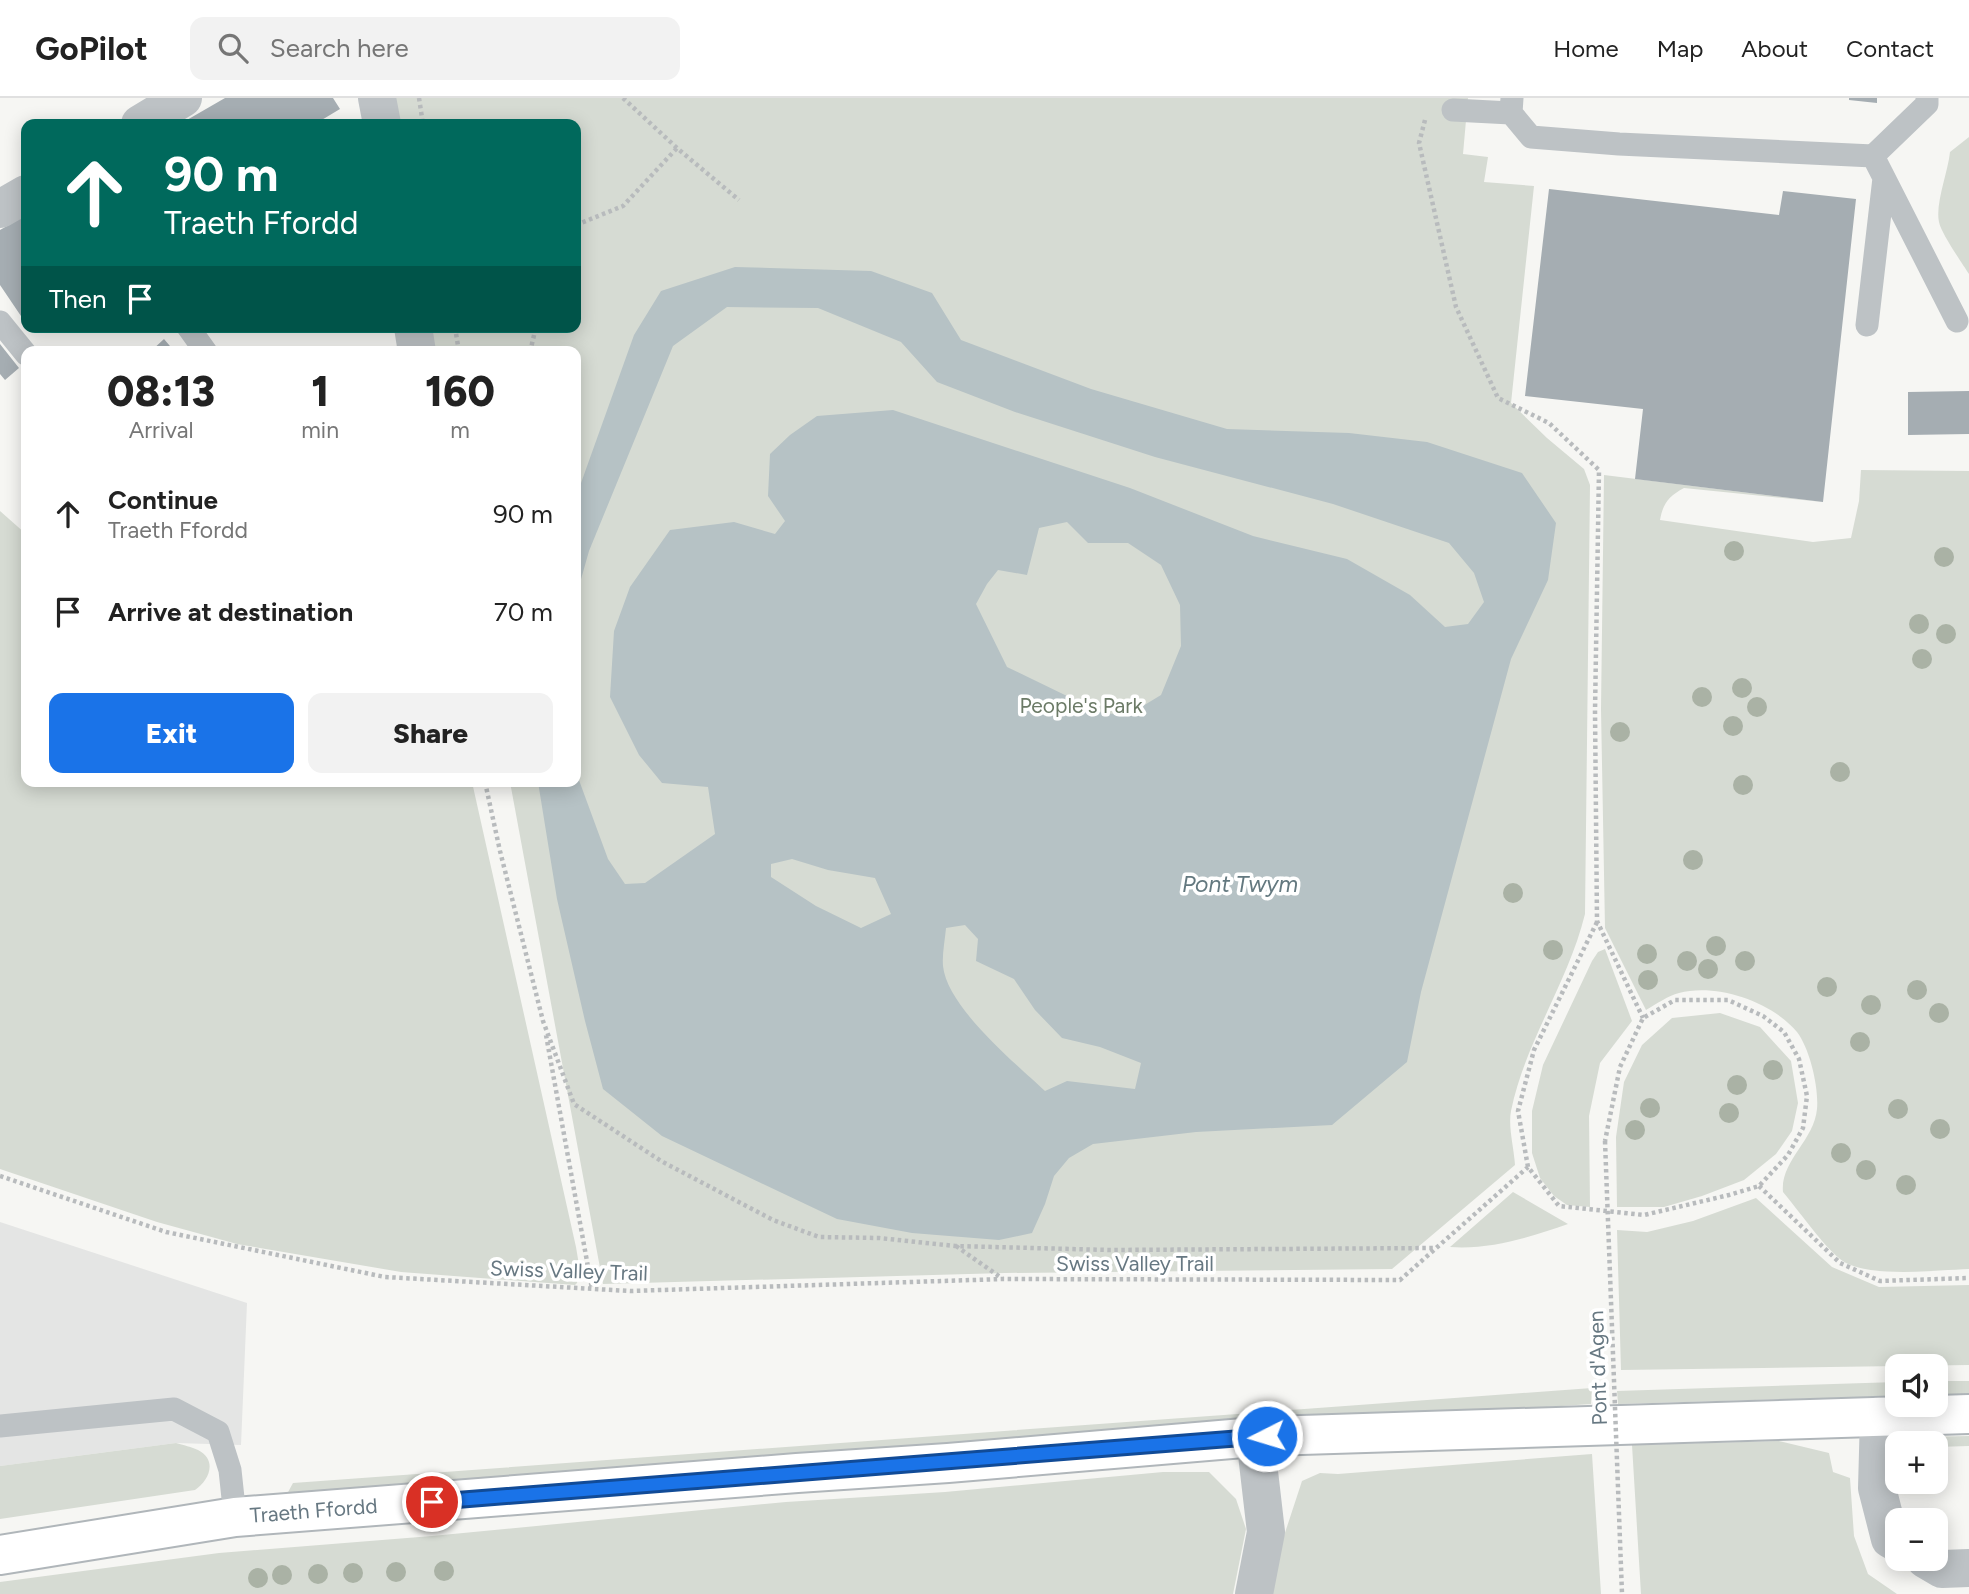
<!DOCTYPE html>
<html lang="en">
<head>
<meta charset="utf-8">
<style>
  body { margin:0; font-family:Figtree,sans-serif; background:#f2f2f2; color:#222; height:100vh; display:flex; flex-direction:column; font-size:26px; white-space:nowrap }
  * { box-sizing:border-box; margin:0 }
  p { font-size:23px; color:#767676 }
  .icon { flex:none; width:38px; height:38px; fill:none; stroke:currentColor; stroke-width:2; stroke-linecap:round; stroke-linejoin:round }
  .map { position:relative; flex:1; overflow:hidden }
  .sheet { position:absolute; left:21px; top:248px; width:560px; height:441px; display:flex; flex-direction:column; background:#fff; border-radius:14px; box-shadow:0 4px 18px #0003 }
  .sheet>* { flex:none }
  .hud { position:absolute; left:21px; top:21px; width:560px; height:214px; border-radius:14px; box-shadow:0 4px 18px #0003; background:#00695c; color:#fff; overflow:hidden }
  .buttons { position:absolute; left:1885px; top:1256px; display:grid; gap:14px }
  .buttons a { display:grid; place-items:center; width:63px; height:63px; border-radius:14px; background:#fff; box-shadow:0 4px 18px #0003; font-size:35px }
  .pin { position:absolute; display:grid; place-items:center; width:60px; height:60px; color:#fff; margin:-30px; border:4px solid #fff; border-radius:50%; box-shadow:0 2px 7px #0007 }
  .me { position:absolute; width:77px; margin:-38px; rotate:265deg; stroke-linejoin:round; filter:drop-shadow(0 0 5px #0008) }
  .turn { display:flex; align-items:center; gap:24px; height:147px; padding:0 28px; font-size:32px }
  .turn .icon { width:91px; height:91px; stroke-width:2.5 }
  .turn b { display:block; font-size:49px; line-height:60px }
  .then { display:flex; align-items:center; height:66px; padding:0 28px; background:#0003; gap:14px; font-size:26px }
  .eta { display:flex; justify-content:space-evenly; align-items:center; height:119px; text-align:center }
  .eta b { font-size:42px; font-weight:800; line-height:49px }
  .button { display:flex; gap:14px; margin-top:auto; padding:14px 28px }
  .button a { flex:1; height:80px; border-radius:14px; background:#1a73e8; color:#fff; font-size:28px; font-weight:800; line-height:80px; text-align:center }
  .button a+a { background:#f2f2f2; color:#222 }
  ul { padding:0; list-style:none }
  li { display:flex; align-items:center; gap:21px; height:98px; padding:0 28px }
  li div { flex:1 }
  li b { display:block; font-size:26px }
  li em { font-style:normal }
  header { display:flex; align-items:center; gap:42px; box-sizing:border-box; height:98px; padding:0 35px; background:#fff; border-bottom:2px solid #e0e0e0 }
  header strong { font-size:33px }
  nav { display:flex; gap:38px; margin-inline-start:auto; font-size:24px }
  .search { width:490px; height:63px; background:#f2f2f2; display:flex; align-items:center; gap:18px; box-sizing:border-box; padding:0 24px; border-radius:14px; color:#767676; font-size:26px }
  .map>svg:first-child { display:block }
  .built { fill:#e4e5e4 }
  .green { fill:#d6dbd3 }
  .water { fill:#b6c2c5; fill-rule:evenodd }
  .building { fill:#a5adb2 }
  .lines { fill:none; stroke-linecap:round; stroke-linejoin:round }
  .secondary-casing { stroke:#b0b6ba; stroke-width:42 }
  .path { stroke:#b8bbbd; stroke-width:4.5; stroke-dasharray:3.5 3.5; stroke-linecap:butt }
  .service { stroke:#bdc2c5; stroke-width:23 }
  .minor { stroke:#bdc2c5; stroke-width:38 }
  .secondary { stroke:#fff; stroke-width:38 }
  .path-bridge { stroke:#b8bbbd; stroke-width:4.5; stroke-dasharray:3.5 3.5; stroke-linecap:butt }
  .tree { fill:#aab2a5 }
  .route-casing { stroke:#114b97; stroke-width:18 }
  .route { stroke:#1a73e8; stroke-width:12 }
  .labels { text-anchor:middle; stroke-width:7; stroke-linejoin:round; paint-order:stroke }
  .park-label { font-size:21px; fill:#6b7a66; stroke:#fff }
  .street-label { font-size:21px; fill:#677882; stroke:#fff }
  .water-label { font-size:23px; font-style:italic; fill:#63787f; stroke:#fff }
</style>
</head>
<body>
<header>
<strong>GoPilot</strong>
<div class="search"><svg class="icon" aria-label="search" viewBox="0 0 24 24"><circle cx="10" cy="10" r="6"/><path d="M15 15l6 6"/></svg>Search here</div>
<nav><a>Home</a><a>Map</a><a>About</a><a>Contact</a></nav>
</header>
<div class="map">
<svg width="1969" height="1496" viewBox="0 0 1969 1496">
  <rect width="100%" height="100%" fill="#f6f6f3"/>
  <!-- built -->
  <path class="built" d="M0,1124L247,1205L241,1347L176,1345L0,1368Z"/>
  <!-- green -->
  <path class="green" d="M387,0H1468L1463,56L1488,59L1484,84L1534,88L1511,305L1547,340L1584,371L1590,387L1585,816C1568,885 1525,944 1511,1013C1508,1029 1514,1050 1515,1067L1392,1171L1005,1175L603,1186L510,684H576V254H433L428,229H576V26H392Z
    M1969,39V176C1962,165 1941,135 1939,124C1935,106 1948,74 1950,54Z
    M1861,372L1969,373V1171C1937,1172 1864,1181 1840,1161C1822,1146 1799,1113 1783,1094C1780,1063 1814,1043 1817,1011C1819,990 1810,951 1797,934C1772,904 1717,885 1679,895C1668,898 1656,906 1646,912L1605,830L1601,611L1604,377L1823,404L1684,390C1669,398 1663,405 1660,422L1813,444L1851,440L1859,403Z
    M0,413L26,436V684H472L576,1149L580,1173L577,1185L575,1187L401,1174L237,1146L157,1124L0,1071Z
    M1605,851L1632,923L1600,965L1589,1018L1590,1109L1567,1107L1554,1098L1540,1080L1532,1055V1013L1543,967L1592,863L1598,854Z
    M1720,915L1760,929L1791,963L1798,1005L1792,1033L1776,1056L1744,1082L1702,1098L1664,1109H1617L1616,1039L1624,984L1642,947L1672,920Z
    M1513,1094L1568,1126C1531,1139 1490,1152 1450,1149Z
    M1756,1100L1832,1169L1879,1189L1969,1187V1267L1621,1272L1617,1132L1647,1134L1693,1123Z
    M1936,1283H1969V1296L1936,1297Z
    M1897,1284V1298L1618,1306L1617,1293Z
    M1592,1290L1591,1306L287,1396L293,1385Z
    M1969,1338V1348L1936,1349V1346H1910L1920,1339Z
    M1779,1343L1829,1355L1833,1374L1850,1380L1854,1438L1868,1476L1897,1496H1641L1632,1347Z
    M176,1345C183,1347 192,1349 198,1352C218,1362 209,1383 195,1392L0,1421V1368Z
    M1592,1356L1601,1496H1268L1280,1450L1302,1383L1320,1375L1338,1376Z
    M1163,1374H1209L1236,1401L1246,1431L1233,1496H0V1484L219,1455L432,1438L786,1404L945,1394Z"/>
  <!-- water -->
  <path class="water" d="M735,169L871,173L932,195L961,242L1091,291L1227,331L1349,335L1427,344L1522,375L1556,425L1548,482L1511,561L1421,894L1407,964L1332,1027L1196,1034L1093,1046L1069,1060L1054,1078L1045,1106L1032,1135L999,1142L912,1135L837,1121L662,1038L603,991L585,923L557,801L538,684H576V674L608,761L625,786L645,785L715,736L708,689L662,685L639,657L610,599L614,533L630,489L670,432L734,424L775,436L785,423L768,398L770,356L790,337L817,318L893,312L1130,390L1253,438L1347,461L1410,497L1445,529L1468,526L1484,504L1474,475L1449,445L1333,406L1155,359L1015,314L937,284L901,244L818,210L727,209L673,248L589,453L576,499V399L634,237L661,193ZM1067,424L1088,445H1128L1161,467L1180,507L1181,548L1161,597L1128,617L1102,615L1007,569L976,506L987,486L998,472L1027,477L1039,430ZM792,761L828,772L875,780L891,816L861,830L816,808L771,779V766ZM965,827L978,841L976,863L1014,881L1035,912L1062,940L1100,949L1141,965L1135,991L1067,983L1045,993C1015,965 947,909 943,868C942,856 945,842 946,830Z"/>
  <!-- building -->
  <path class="building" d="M225,0H333L340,11L315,26L312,24L308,26H180Z
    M1849,0H1877V5L1849,2Z
    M1549,91L1779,117L1783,93L1856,101L1823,404L1635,381L1643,311L1525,298Z
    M26,117V219L23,221L0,187V132Z
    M164,241L175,254H150Z
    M0,246L19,270L5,282L0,276Z
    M1969,293V336L1908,337V294Z"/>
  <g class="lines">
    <defs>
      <g id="secondary">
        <path id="s1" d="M0,1457L235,1419L797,1375L948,1365L1267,1338L1969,1316"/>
      </g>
    </defs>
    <!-- secondary casing -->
    <use href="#secondary" class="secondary-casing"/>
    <!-- path -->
    <path class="path" d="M419,0L423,26
      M623,0L677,50L739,102
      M1425,22L1419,45L1456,209L1498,300L1549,325L1599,372L1595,613L1597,823L1643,920
      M576,127L623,108L677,50
      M455,229L459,254
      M530,254L536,229
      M485,684L500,753L543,923L574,1006L661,1063L773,1122L819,1139L879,1140L955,1148L1109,1152L1436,1150
      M1597,824L1534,952L1518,1013L1528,1069L1559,1108L1644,1117L1729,1097L1759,1088L1788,1057L1803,1030L1807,998L1799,961L1784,934L1763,918L1728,902H1675L1643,920L1620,969L1605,1043
      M546,937L592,1191
      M0,1078L166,1134L385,1179L630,1193L1004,1181L1400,1182L1528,1069
      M1759,1088L1840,1165L1880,1183L1969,1180
      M956,1148L1003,1181"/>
    <!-- service -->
    <path class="service" d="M1512,0L1511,15L1531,39L1619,46L1873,58L1927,6V0
      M1453,12L1511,15
      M1873,58L1957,223
      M0,224L26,256
      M1867,227L1884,80
      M188,229L206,254
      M0,1328L174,1311L218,1334L230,1372L235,1419"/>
    <!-- minor -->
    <path class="minor" d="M377,0L382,26
      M140,26L183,0
      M0,111L26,96
      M413,229L417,254
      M1879,1318L1877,1390L1890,1441L1897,1445
      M1925,1461L1942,1471L1969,1470
      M1254,1496L1266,1434L1255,1339"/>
    <!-- secondary -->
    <use href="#secondary" class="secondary"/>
    <!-- path-bridge -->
    <path class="path-bridge" d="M1605,1043L1622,1496"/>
  </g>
  <!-- trees -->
  <g class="tree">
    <circle cx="1734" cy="453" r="10"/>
    <circle cx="1944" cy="459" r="10"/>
    <circle cx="1919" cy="526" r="10"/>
    <circle cx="1946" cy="536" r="10"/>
    <circle cx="1922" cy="561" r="10"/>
    <circle cx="1742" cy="590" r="10"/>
    <circle cx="1702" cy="599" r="10"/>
    <circle cx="1757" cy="609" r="10"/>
    <circle cx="1733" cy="628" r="10"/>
    <circle cx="1620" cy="634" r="10"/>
    <circle cx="1840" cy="674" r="10"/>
    <circle cx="1743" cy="687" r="10"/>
    <circle cx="1693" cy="762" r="10"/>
    <circle cx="1513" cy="795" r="10"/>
    <circle cx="1716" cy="848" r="10"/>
    <circle cx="1553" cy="852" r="10"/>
    <circle cx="1647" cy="856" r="10"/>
    <circle cx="1687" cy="863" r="10"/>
    <circle cx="1745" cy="863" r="10"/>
    <circle cx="1708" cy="871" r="10"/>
    <circle cx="1648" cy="882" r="10"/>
    <circle cx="1827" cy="889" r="10"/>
    <circle cx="1917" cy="892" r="10"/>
    <circle cx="1871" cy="907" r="10"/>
    <circle cx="1939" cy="915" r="10"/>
    <circle cx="1860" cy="944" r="10"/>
    <circle cx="1773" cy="972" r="10"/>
    <circle cx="1737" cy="987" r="10"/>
    <circle cx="1650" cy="1010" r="10"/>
    <circle cx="1898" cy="1011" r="10"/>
    <circle cx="1729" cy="1015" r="10"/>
    <circle cx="1940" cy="1031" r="10"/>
    <circle cx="1635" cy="1032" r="10"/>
    <circle cx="1841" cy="1055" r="10"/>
    <circle cx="1866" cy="1072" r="10"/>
    <circle cx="1906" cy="1087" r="10"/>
    <circle cx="444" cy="1473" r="10"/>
    <circle cx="396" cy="1474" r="10"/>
    <circle cx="353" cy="1475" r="10"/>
    <circle cx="318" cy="1476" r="10"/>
    <circle cx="282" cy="1477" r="10"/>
    <circle cx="258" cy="1480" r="10"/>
  </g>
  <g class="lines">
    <defs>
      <path id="route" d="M432,1404L1267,1338"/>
    </defs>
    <!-- route casing -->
    <use href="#route" class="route-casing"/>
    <!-- route -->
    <use href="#route" class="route"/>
  </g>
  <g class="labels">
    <!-- park labels -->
    <g class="park-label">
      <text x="1081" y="615">People's Park</text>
    </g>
    <!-- street labels -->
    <g class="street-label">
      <text x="1135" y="1173">Swiss Valley Trail</text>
      <text transform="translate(569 1173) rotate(2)" y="7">Swiss Valley Trail</text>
      <text transform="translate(1598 1270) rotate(-92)" y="7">Pont d'Agen</text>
      <text dy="7" stroke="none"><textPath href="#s1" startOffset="317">Traeth Ffordd</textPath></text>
    </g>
    <!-- water labels -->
    <g class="water-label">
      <text x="1240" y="794">Pont Twym</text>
    </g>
  </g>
</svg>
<div class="buttons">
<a><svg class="icon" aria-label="sound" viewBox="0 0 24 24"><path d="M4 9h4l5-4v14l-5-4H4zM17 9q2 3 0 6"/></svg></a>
<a>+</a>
<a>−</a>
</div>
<div class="pin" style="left:432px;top:1404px;background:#d93025"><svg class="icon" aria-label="arrive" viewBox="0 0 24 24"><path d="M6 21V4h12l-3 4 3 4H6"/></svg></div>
<svg class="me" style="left:1267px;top:1338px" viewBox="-20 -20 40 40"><circle r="17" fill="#1a73e8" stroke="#fff" stroke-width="3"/><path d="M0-11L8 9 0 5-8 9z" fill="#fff"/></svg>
<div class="hud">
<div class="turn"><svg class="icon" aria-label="ahead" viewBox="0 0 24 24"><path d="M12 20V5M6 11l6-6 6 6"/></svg><div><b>90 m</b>Traeth Ffordd</div></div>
<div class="then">Then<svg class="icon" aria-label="arrive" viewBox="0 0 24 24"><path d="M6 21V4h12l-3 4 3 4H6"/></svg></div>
</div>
<section class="sheet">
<div class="eta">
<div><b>08:13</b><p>Arrival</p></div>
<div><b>1</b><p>min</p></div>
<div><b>160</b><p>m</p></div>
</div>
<ul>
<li><svg class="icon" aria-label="ahead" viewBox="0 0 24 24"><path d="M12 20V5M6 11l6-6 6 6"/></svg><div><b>Continue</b><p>Traeth Ffordd</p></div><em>90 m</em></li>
<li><svg class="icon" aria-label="arrive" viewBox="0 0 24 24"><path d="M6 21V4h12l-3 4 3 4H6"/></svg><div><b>Arrive at destination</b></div><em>70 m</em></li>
</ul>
<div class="button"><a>Exit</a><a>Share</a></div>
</section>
</div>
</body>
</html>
